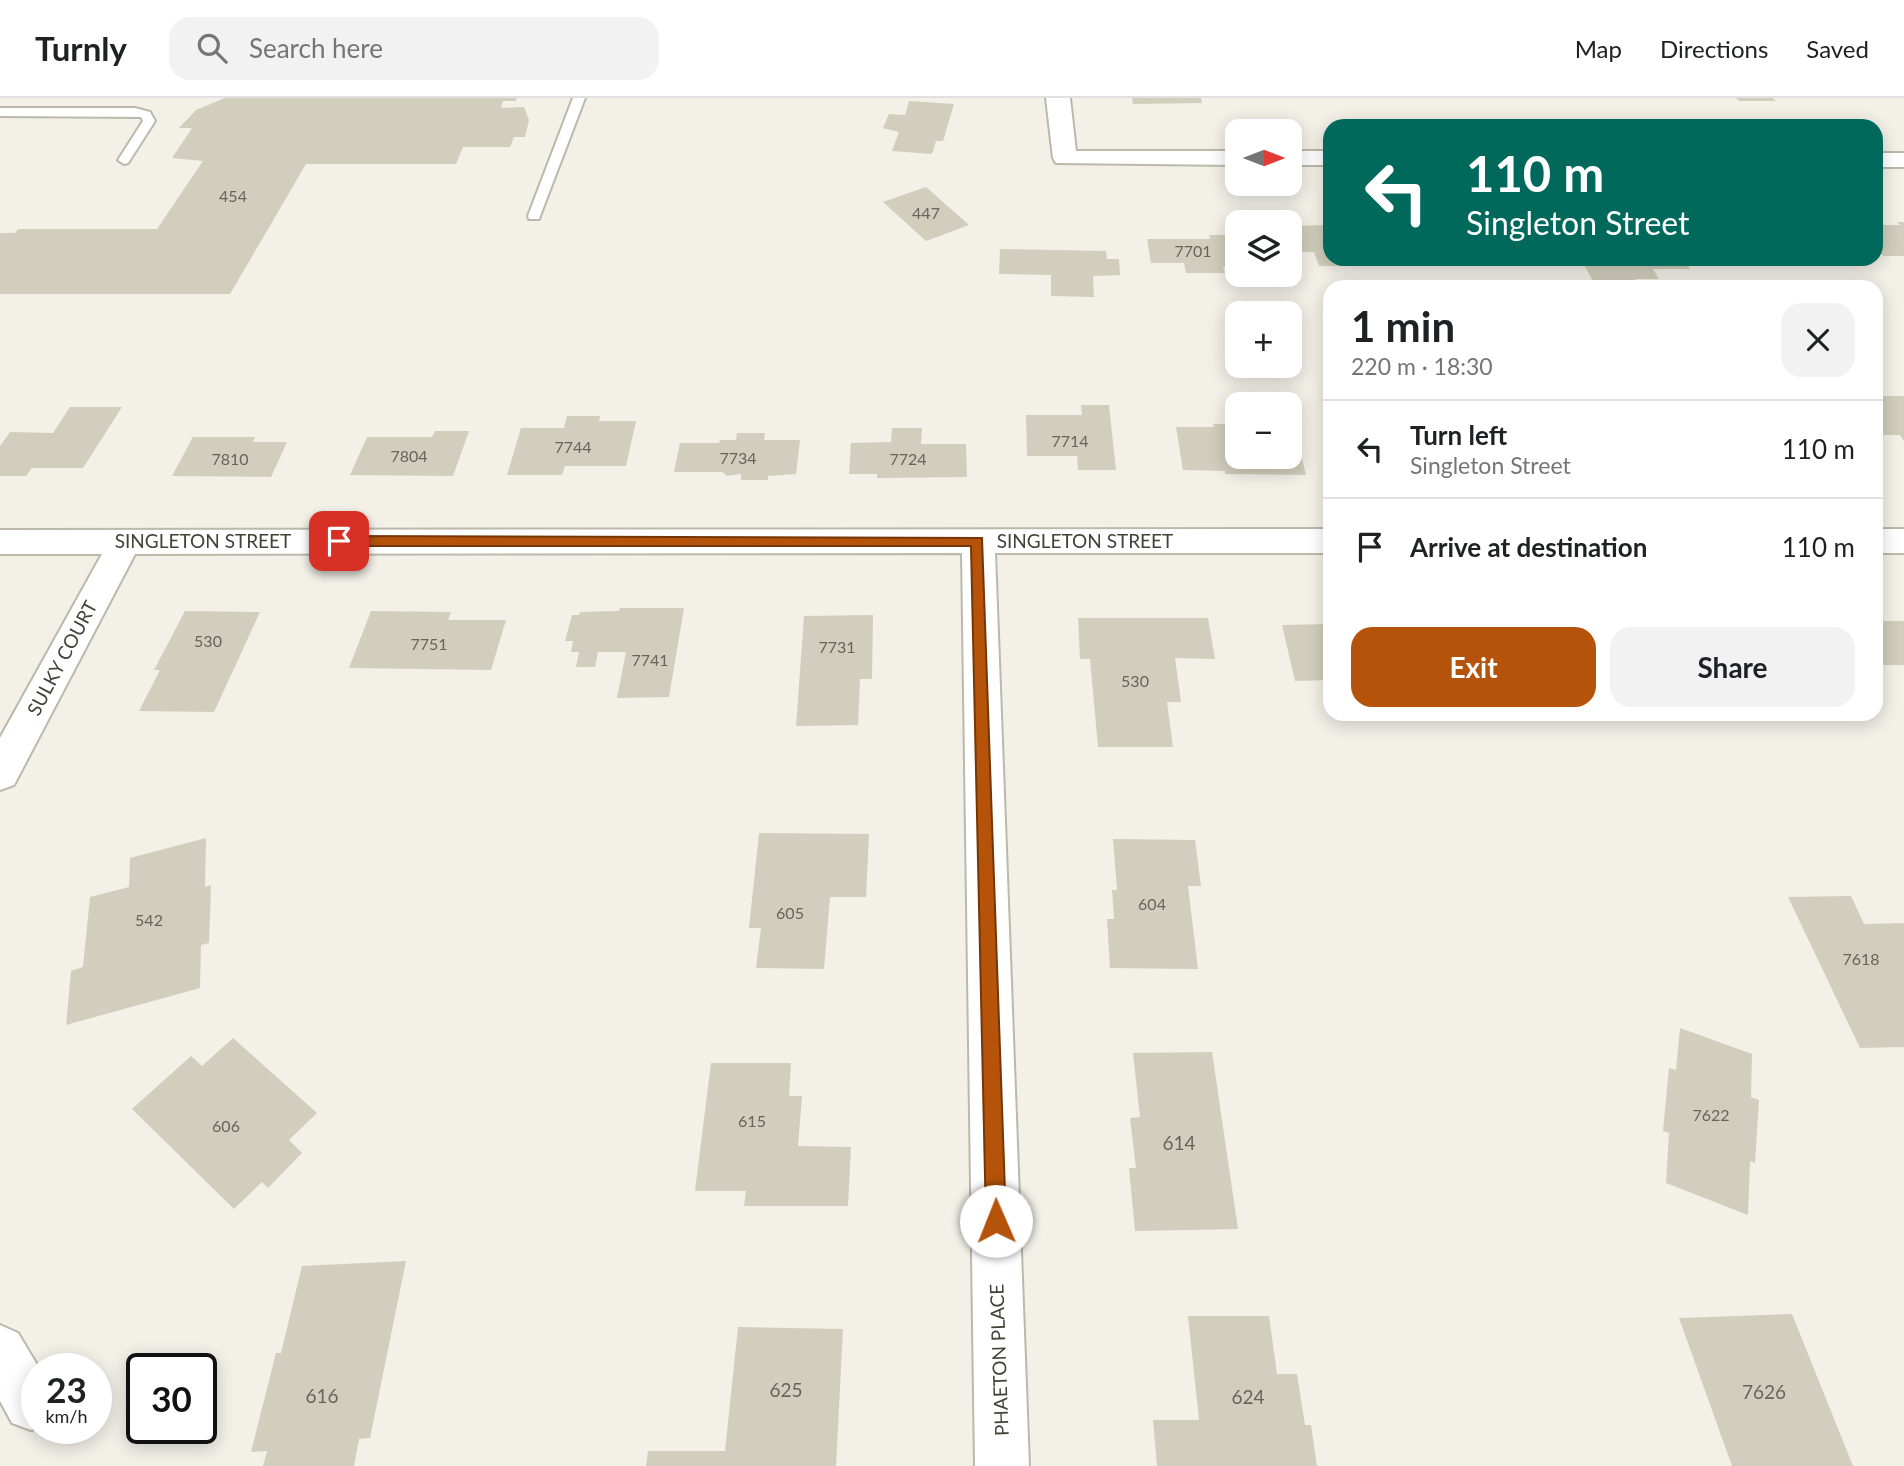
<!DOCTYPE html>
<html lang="en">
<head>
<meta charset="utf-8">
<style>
  body { margin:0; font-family:Lato,sans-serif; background:#f2f2f2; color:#202124; height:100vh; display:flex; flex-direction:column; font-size:26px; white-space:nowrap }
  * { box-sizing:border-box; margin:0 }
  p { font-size:23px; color:#757577 }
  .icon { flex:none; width:38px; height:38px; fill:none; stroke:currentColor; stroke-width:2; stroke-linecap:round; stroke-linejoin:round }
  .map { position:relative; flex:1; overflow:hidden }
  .side { position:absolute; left:1323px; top:182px; width:560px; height:441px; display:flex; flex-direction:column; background:#fff; border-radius:21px; box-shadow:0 4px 18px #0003 }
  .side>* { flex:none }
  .banner { position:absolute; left:1323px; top:21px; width:560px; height:147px; border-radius:21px; box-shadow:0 4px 18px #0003; background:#00695c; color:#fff; overflow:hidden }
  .needle { width:46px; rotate:90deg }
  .fabs { position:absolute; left:1225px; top:21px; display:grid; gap:14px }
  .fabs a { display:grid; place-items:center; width:77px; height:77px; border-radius:14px; background:#fff; box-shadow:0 4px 18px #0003; font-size:35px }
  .speed { position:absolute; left:21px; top:1255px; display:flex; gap:14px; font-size:35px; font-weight:700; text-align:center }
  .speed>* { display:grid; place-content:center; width:91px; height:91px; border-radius:50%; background:#fff; box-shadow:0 4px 18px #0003; line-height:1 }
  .speed small { font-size:18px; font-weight:400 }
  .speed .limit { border:4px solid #111; border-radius:10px; background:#fff; color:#111 }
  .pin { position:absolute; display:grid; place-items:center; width:60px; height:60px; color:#fff; margin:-30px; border-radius:14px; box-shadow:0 4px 10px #0006 }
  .me { position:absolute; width:77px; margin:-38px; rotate:359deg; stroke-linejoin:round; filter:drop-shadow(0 0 5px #0008) }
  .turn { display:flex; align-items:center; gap:24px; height:147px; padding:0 28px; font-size:32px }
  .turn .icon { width:91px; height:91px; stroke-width:2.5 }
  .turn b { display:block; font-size:49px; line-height:60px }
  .round { display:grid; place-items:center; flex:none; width:74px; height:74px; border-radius:21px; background:#f2f2f2 }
  .headline { display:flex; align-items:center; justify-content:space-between; height:119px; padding:0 28px }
  h1 { font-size:42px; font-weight:700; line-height:52px }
  .button { display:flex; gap:14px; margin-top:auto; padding:14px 28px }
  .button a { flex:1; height:80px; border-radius:21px; background:#b45309; color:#fff; font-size:28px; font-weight:700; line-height:80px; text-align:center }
  .button a+a { background:#f2f2f2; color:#202124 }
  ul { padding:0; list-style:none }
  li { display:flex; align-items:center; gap:21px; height:98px; padding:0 28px; border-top:2px solid #e0e0e0 }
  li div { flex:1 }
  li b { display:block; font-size:26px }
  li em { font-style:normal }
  header { display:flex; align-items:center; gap:42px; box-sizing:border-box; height:98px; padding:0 35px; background:#fff; border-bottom:2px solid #e0e0e0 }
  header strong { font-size:33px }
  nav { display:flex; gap:38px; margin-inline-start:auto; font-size:24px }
  .search { width:490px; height:63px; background:#f2f2f2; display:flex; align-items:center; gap:18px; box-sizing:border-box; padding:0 24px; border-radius:21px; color:#757577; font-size:26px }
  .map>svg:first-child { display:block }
  .building { fill:#d2cebd }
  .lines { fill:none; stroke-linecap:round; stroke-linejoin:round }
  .lane-casing { stroke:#bcb9aa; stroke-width:4 }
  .street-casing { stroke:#bcb9aa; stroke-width:4 }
  .lane { fill:#fff; fill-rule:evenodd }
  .street { fill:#fff; fill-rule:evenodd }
  .route { fill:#b45309; stroke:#753606; stroke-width:2 }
  .labels { text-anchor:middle; stroke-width:7; stroke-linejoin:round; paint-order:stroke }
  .number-label { font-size:16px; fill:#686458 }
  .street-label { font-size:19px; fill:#444137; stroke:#fff }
  .near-number-label { font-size:19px; fill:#686458 }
</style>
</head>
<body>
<header>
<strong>Turnly</strong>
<div class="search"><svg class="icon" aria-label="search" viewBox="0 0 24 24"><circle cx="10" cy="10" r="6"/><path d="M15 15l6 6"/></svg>Search here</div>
<nav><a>Map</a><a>Directions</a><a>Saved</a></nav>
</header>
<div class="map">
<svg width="1904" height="1368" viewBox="0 0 1904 1368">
  <rect width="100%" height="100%" fill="#f2f0e7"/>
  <!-- building -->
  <path class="building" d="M225,0H517L516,3H503L501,10L524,9L529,22L525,39H514L510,49H463L456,66H306L230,196H0V135H15L18,131H157L203,63L172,60L192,30H179L196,12Z
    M1132,0H1201L1202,5L1133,6Z
    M1736,0H1773L1776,3H1739Z
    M909,3L954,6L943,43H936L932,56L892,53L899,34L883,30L889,16L905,17Z
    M926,89L969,127L926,143L883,104Z
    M1897,124H1904V158H1883L1876,148V127H1900Z
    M1330,127V161H1354L1356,168H1319L1314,154H1291L1290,128Z
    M1209,137H1237V169H1223L1225,175H1186L1184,165H1151L1147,141H1210Z
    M1000,151L1106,153L1107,161H1119L1120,177L1093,178L1094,199L1051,198V177L999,176Z
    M1581,161H1684L1690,171H1653L1659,181H1635L1640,189H1596Z
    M1876,298H1904V343L1900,337H1876Z
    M1081,307H1109L1116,372H1078L1077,358H1027L1026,317H1082Z
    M70,309H122L83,370H32L26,378H0V348L10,334L53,335Z
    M567,318H600L599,323H636L626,368H565L562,377H507L521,330H564Z
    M1213,326H1237V359H1290V327H1294L1306,377L1225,376V373L1183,372L1176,329H1214Z
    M892,330H922L921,346H966L967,379L877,380V376H849L851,345L891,344Z
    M435,333H469L453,378L350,377L367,339H432Z
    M737,335H765L764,342H800L796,376L768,378V382H741V376L727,378L723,374H674L680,345H719L720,342H736Z
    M193,339H255L253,344H287L271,379L172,378Z
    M620,510H684L669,599L617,600L626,554H598L595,569H576L579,554H571L573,543H565L572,517H579L580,514L619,513Z
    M185,513L260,514L214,614L139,613L160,572H154Z
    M371,513L451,514L448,522H506L491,572L349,570Z
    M873,517L872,581H860L858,627L796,628L804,518Z
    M1078,520H1208L1215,561L1175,560L1181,604H1167L1173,649H1098L1090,561H1080Z
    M1876,523H1904V567H1876Z
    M1330,526V582L1295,583L1282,527Z
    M759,735L869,736L866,799H830L824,871L756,870L761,830H749Z
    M206,740L205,789L211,787L209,845L201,847L200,890L66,927L71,873L83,869L90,799L129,789L130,760Z
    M1113,741L1195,742L1201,788H1188L1198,871L1110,870L1107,821H1114L1112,792H1117Z
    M1851,798L1864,826L1904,825V949L1860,950L1788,799Z
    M1680,930L1752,956L1751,999L1759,1002L1755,1065L1750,1063L1748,1117L1666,1085L1669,1035L1663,1033L1669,970L1676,972Z
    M233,940L317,1015L289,1042L302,1055L268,1090L262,1084L234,1111L132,1011L191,958L202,968Z
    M1212,954L1238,1131L1135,1133L1129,1070H1136L1130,1020L1140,1019L1133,955Z
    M711,965H791L789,998H802L798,1048L851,1049L848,1108H744L746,1093H695Z
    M406,1163L370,1340L359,1341L354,1368H263L267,1353L251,1354L276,1255H281L302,1168Z
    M1792,1216L1853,1368H1732L1679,1220Z
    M1188,1218H1269L1277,1276H1297L1305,1327H1311L1317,1368H1157L1153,1322H1199Z
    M738,1229L843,1231L836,1368H646L648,1353H725Z"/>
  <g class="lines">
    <defs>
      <path id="lane" d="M573,0H585L540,118L539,121H529L528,118Z
        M0,10H135L150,14L155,23L128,65L124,66L118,62L143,23L141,19L0,18Z"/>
      <path id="street" d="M1046,0H1070L1076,53H1237V67L1056,65L1053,60Z
        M1290,53H1330V67H1290Z
        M1876,55H1904V69H1876Z
        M1330,431V455H995L1029,1368H975L962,455L135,456L14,687L0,692V640L102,456H0V432Z
        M1876,431H1904V455H1876Z
        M0,1227L18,1235L39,1270H37V1330L31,1332L12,1325L0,1303Z"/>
    </defs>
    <!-- lane casing -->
    <use href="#lane" class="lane-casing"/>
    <!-- street casing -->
    <use href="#street" class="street-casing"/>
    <!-- lane -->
    <use href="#lane" class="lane"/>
    <!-- street -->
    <use href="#street" class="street"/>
  </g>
  <!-- route -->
  <path class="route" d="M339,438L982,440L1006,1123L1003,1130L996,1133L989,1130L986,1123L971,448H339L332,443Z"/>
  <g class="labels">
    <!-- number labels -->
    <g class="number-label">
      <text x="233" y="104">454</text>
      <text x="926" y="121">447</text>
      <text x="1193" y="159">7701</text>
      <text x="1070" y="349">7714</text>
      <text x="573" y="355">7744</text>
      <text x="409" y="364">7804</text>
      <text x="738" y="366">7734</text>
      <text x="230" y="367">7810</text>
      <text x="908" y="367">7724</text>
      <text x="208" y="549">530</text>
      <text x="429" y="552">7751</text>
      <text x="837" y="555">7731</text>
      <text x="650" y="568">7741</text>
      <text x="1135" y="589">530</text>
      <text x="1152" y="812">604</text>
      <text x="790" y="821">605</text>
      <text x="149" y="828">542</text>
      <text x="1861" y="867">7618</text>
      <text x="1711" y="1023">7622</text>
      <text x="752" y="1029">615</text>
      <text x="226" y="1034">606</text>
    </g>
    <!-- street labels -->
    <g class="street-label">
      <text x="203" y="450">SINGLETON STREET</text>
      <text x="1085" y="450">SINGLETON STREET</text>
      <text transform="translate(62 560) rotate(-62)" y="7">SULKY COURT</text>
      <text transform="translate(999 1262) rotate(-92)" y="7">PHAETON PLACE</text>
    </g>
    <!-- near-number labels -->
    <g class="near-number-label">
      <text x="1179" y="1052">614</text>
      <text x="786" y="1299">625</text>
      <text x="1764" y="1301">7626</text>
      <text x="322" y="1305">616</text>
      <text x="1248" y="1306">624</text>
    </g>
  </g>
</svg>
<div class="fabs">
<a><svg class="needle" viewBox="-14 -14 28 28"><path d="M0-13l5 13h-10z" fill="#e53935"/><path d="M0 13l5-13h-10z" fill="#757577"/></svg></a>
<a><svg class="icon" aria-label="layers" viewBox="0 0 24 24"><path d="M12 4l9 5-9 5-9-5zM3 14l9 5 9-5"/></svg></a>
<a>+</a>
<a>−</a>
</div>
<div class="speed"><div>23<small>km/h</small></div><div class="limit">30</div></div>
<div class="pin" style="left:339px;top:443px;background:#d93025"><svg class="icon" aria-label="arrive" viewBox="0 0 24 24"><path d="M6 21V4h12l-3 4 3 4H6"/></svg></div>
<svg class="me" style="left:996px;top:1123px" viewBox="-20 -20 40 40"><circle r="19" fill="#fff"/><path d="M0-13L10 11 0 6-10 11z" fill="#b45309"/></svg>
<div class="banner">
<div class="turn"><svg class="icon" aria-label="left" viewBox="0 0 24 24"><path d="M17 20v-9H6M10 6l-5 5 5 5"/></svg><div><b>110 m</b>Singleton Street</div></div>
</div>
<section class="side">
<div class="headline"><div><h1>1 min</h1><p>220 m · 18:30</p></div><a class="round"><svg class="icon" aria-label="close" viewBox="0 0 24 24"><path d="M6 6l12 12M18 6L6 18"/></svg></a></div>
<ul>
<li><svg class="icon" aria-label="left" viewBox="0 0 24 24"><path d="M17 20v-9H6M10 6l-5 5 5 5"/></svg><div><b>Turn left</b><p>Singleton Street</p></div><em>110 m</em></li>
<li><svg class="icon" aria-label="arrive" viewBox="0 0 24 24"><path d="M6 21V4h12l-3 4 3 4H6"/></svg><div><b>Arrive at destination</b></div><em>110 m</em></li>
</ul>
<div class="button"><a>Exit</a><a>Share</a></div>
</section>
</div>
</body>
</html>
